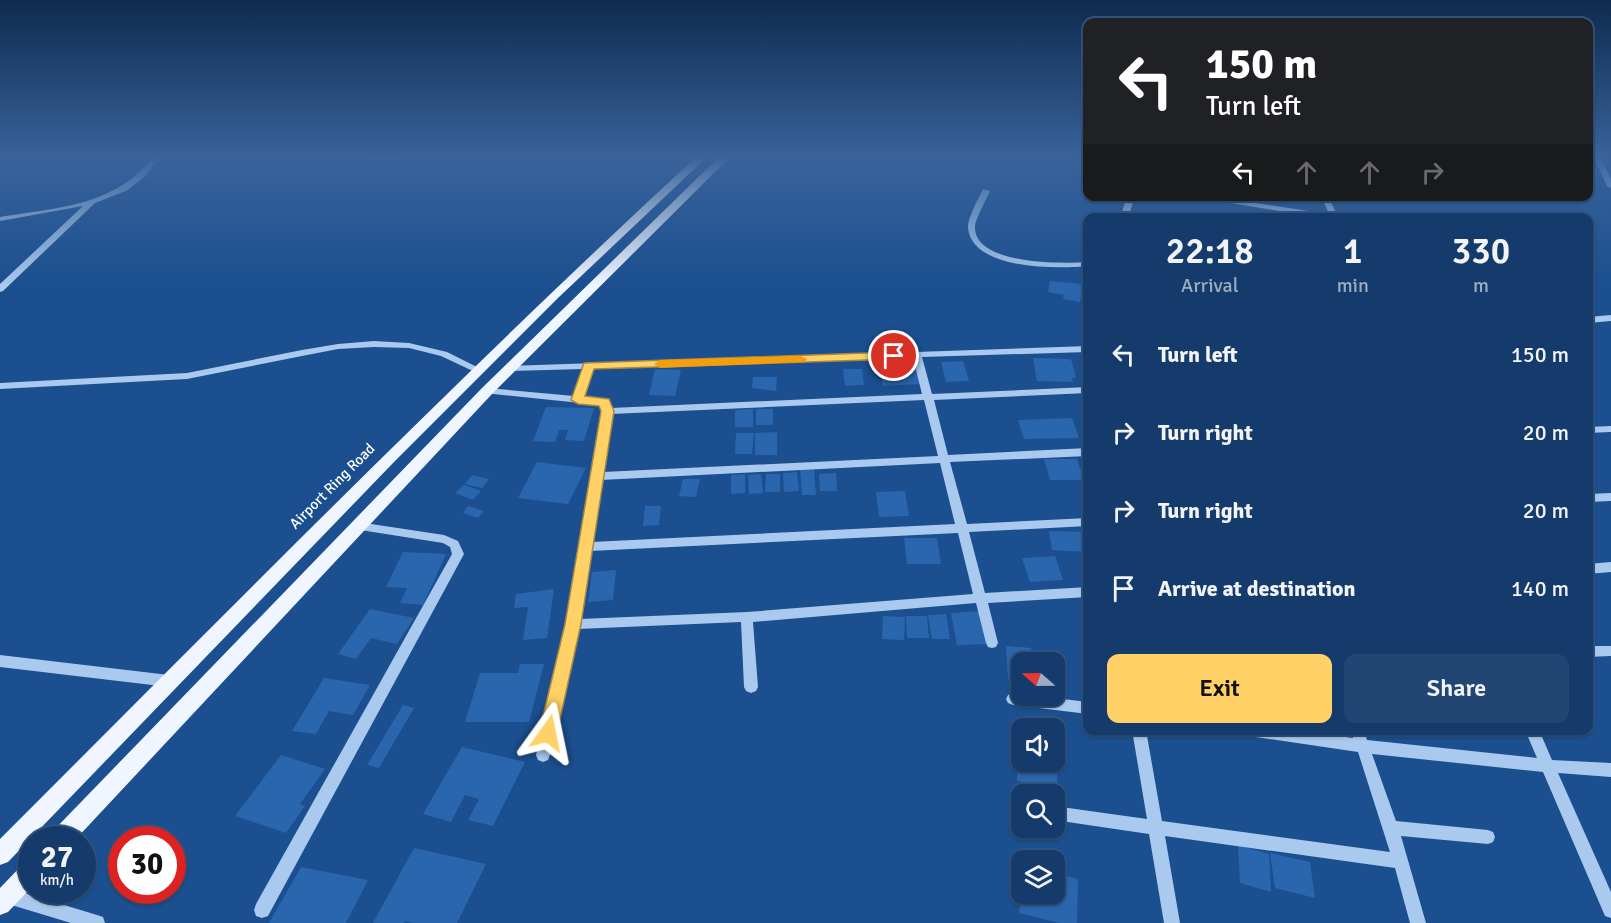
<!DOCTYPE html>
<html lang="en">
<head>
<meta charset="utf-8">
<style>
  body { margin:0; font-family:Signika,sans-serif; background:#214673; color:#f1f3f6; height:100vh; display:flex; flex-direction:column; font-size:22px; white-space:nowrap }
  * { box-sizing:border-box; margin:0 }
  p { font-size:20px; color:#9dadc1 }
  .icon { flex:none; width:33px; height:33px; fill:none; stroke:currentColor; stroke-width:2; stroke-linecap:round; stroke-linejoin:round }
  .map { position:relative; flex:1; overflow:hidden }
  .sheet { position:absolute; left:1083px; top:213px; width:510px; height:522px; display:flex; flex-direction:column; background:#143b6b; border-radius:12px; box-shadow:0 2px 4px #0004,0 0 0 2px #33557e }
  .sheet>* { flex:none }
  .hud { position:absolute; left:1083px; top:18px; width:510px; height:183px; border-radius:12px; box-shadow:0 2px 4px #0004,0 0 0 2px #33557e; background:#202124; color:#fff; overflow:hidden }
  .needle { width:39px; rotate:290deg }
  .tools { position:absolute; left:1011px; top:652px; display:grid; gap:12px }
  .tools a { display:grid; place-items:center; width:54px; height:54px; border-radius:12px; background:#143b6b; box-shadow:0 2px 4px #0004,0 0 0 2px #33557e; font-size:30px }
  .speed { position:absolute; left:18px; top:826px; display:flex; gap:12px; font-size:30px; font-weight:700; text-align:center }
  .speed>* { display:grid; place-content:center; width:78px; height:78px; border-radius:50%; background:#143b6b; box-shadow:0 2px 4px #0004,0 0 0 2px #33557e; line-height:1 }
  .speed small { font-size:15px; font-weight:400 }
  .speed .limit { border:9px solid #d22; background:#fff; color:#111 }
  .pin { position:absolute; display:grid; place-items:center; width:51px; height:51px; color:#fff; margin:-26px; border:3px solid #fff; border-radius:50%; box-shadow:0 2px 6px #0007 }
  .me { position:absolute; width:66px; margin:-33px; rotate:12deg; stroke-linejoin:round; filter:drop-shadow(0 0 4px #0008) }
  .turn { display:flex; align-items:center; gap:21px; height:126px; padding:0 24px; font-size:27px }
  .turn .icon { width:78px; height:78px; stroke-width:2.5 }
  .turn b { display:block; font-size:42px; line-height:51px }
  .lanes { display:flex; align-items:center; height:57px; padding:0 24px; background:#0003; justify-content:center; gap:30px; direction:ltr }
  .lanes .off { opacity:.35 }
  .eta { display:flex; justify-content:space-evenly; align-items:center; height:102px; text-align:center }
  .eta b { font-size:36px; font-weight:600; line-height:42px }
  .primary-button { display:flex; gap:12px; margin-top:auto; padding:12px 24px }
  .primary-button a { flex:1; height:69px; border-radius:12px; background:#ffd166; color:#111; font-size:24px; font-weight:600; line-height:69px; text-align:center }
  .primary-button a+a { background:#214673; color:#f1f3f6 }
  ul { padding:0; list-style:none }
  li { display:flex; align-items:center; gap:18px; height:78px; padding:0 24px }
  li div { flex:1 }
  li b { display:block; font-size:22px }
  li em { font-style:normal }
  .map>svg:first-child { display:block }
  .building { fill:#2a66ad }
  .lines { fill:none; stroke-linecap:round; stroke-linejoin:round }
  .minor { fill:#a9c9ee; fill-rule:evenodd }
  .major { fill:#f0f6ff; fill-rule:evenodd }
  .route { fill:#ffd166; stroke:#a68842; stroke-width:1.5 }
  .slow { fill:#f59e0b }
  .labels { text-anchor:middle; stroke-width:6; stroke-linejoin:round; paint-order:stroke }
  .street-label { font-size:15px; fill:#fff; stroke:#1b4f8f }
</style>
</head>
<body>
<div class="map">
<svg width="1611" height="923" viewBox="0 0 1611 923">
  <rect width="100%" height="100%" fill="#1b4f8f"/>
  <!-- building -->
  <path class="building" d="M1050,281L1083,284L1080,302L1063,299L1064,295L1048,292Z
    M1033,358L1071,359L1076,378H1072L1073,382L1037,381Z
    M963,361L969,381L946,382L941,362Z
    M915,362L921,384L883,386L879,364Z
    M655,369L681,370L675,396L649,395Z
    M843,369H862L864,385L845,386Z
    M753,377H777L776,391L752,388Z
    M546,407L594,408L584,441L565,440L568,430H559L555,442L533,441Z
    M753,409V427H735V410Z
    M756,409H773V425H756Z
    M1072,418L1079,438L1024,439L1018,420Z
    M777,432V455H755V433Z
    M736,433H754L752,454H735Z
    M1044,459H1077L1084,480H1050Z
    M537,462L586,468L568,504L518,498Z
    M814,469L816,495H802L800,470Z
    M797,472L799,491L784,492L783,473Z
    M836,473L837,491H820L819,474Z
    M745,474V493L731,494V475Z
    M761,474L763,493L749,494L748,475Z
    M766,474H780V492H765Z
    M472,475L489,479L482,488L465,484Z
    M683,479H700L696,497L679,496Z
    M464,485L481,491L473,500L455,493Z
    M905,491L909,516L879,517L876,492Z
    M468,506L484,511L478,518L463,513Z
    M645,506H661L659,525L643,526Z
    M1049,531L1088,532V552L1052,550Z
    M904,538H937L941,564H907Z
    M403,552L446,554L423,605L400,603L407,588L386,587Z
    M1055,556L1063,580L1030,582L1022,558Z
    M616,570L613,600L588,602L592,572Z
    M554,589L547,638L523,640L528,607L514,608L516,594Z
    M370,609L414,618L397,644L371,638L356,659L338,654Z
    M982,611L989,644L957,645L951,613Z
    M946,614L950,639H932L928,615Z
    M883,616L905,617L904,640L882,639Z
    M906,616H927L929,638H907Z
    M1006,646L1031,648L1032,663H1022V680L1008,679Z
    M520,664H544L529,722H465L480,673H518Z
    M324,678L370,685L353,715L329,711L316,734L292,731Z
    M403,705L414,708L379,768L367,765Z
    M462,747L525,762L493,826L468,820L479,799L465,795L451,822L423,814Z
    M1017,749L1022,750V762H1057V788L1017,781Z
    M281,755L325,769L300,804L305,806L286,833L235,816Z
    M1238,845L1269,854L1271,892L1240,883Z
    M414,848L486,864L457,923H413L405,921L404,923H373Z
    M1270,853L1310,862L1315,898L1275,888Z
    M301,867L368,880L346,923H269Z
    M1054,873L1078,879L1077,923H1059L1019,913L1021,894H1054Z"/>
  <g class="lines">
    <!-- minor -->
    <path class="minor" d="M154,157H161L144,177L128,190L95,203L3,291L0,292V284L83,206L0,221V217C60,207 112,207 154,157Z
      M366,157H402L399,159H369Z
      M1594,157H1600L1611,179V188L1607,186Z
      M983,189L990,191C987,198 975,220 975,226C973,265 1063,264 1088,262V266C1057,269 972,270 968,228C967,220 979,197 983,189Z
      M1127,196H1135L1128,218H1120Z
      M1186,196H1208L1329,214L1321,196H1328L1337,215L1347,218H1324Z
      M1611,315V321L1588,323V317Z
      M374,341L409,343L447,352L483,370L478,373L475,372L441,356L409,348L374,347L338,349L302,356L187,379L0,389V383L187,373L302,350L338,344Z
      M1088,346V352L922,357L932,394L1088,387V393L934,400L948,455L1088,448V456L950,462L967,524L1088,518V526L969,532L985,593L1088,587V597L988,603L998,643L996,647L992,648L988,647L986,643L976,603L753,622L758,687L756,691L751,693L746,691L744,687L741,622L578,629L550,755L548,760L543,762L538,760L536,755L567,624L602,411L600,405L484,393L482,391L487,388L574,396L583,369L511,371L506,368L508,366ZM913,358L922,394L611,408L607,400L584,397L593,368ZM924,400L938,456L603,472L611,414ZM940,463L955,524L592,542L601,480ZM958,533L973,594L747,612L580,619L590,551Z
      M1611,426V432L1588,433V427Z
      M1611,493V501L1588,502V494Z
      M358,522L444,535L458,541L464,554L268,916L262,918L256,916L254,910L256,904L452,554L450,547L443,543L354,529L352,526L354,523Z
      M1611,562V572L1588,574V564Z
      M1588,646H1611V656L1588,657Z
      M0,655L169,675L174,677L176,681L174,685L169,687L0,667Z
      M1013,693L1022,694V696H1038L1088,702V714L1013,705L1008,703L1006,699L1008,695Z
      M1132,730H1146L1162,821L1390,852L1358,752L1249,736L1244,734L1242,730H1296L1353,738L1350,730H1364L1367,740L1537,758L1525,730H1539L1552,760L1611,763V777L1558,773L1611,892V918L1605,916L1543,772L1372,754L1396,821L1488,830L1493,832L1495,837L1493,842L1488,844L1401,836L1426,923H1410L1395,868L1165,836L1180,923H1164L1149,834L1054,820V806L1147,819Z
      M1021,802H1022V816L1016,814L1014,809L1016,804Z
      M8,888L97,915L103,917L105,923H71L8,904L2,902L0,896L2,890Z"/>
    <!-- major -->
    <path class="major" d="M696,157H707L558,298L394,462L8,862L0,865V839C230,609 458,377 696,157Z
      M719,157H730L492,394L75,840H49L52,832L482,388Z
      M32,860V887L8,912L0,915V888L24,863Z"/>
  </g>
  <!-- sky -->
  <linearGradient id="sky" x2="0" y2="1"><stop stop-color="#0f2b4f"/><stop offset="0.55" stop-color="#39639b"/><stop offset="1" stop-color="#39639b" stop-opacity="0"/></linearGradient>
  <rect width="1611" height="286" fill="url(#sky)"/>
  <!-- route -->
  <path class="route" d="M894,352L898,353V359L594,369L585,396L609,399L614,411L581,624L557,733L555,739L548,742L542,739L539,733L565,624L601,411L599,406L578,404L571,400L584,363Z"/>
  <!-- slow -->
  <path class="slow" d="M801,356L807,359L805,362L660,368L654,364L660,360Z"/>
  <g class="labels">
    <!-- street labels -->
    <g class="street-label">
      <text transform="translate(332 486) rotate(-45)" y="5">Airport Ring Road</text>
    </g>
  </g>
</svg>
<div class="tools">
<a><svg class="needle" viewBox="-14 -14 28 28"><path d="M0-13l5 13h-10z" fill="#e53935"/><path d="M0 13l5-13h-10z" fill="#9dadc1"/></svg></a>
<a><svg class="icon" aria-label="sound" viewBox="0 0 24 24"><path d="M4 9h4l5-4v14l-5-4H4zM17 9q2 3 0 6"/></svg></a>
<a><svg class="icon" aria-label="search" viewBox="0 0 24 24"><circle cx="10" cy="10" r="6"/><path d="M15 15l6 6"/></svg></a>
<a><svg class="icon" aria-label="layers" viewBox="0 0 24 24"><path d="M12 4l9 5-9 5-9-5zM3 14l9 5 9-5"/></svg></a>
</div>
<div class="speed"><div>27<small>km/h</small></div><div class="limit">30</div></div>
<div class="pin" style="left:894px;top:356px;background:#d93025"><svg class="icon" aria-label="arrive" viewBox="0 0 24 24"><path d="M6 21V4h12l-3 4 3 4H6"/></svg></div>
<svg class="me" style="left:548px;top:733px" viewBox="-20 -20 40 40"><path d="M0-17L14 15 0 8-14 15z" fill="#ffd166" stroke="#fff" stroke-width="4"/></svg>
<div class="hud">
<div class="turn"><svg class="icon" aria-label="left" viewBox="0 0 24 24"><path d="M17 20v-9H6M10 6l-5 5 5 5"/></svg><div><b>150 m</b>Turn left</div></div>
<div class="lanes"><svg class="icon" aria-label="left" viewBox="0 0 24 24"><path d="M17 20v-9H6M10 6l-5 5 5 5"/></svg><svg class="icon off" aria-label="ahead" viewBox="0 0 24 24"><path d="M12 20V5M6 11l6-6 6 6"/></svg><svg class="icon off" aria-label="ahead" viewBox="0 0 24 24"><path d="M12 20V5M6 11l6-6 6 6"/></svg><svg class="icon off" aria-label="right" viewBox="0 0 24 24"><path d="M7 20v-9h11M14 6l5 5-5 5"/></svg></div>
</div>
<section class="sheet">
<div class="eta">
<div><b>22:18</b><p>Arrival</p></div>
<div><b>1</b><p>min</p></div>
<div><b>330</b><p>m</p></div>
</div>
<ul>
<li><svg class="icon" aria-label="left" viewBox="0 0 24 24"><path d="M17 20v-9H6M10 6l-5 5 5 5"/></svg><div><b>Turn left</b></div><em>150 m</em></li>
<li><svg class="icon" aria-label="right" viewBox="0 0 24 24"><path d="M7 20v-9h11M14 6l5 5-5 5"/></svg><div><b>Turn right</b></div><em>20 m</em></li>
<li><svg class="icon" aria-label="right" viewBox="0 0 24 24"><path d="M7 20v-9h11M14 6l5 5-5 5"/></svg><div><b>Turn right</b></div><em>20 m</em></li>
<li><svg class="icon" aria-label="arrive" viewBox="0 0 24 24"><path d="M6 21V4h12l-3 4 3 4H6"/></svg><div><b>Arrive at destination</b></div><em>140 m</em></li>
</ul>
<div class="primary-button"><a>Exit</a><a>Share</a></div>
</section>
</div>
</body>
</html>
